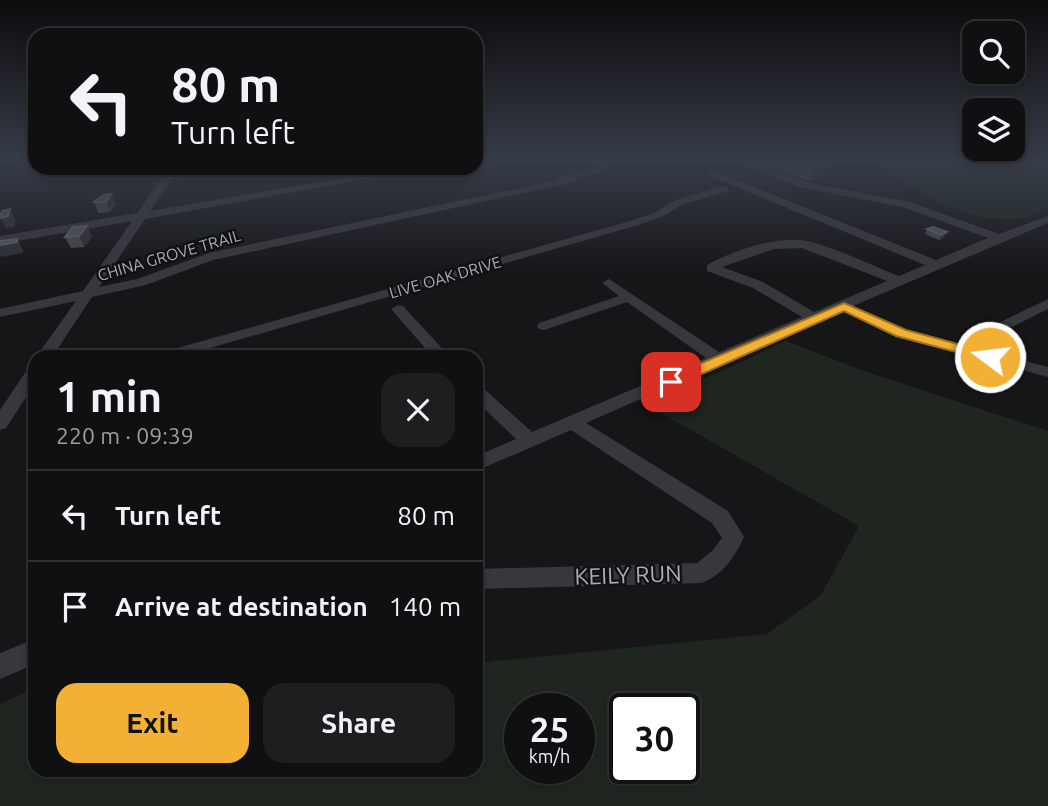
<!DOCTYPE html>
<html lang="en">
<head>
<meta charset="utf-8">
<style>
  body { margin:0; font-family:Ubuntu,sans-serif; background:#1e1e20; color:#f1f3f6; height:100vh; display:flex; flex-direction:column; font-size:26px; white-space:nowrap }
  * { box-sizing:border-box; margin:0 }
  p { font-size:23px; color:#9c9d9f }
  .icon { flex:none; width:38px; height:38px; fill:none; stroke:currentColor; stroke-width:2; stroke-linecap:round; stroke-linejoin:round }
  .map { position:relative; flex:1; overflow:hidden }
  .details { position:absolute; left:28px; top:350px; width:455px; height:427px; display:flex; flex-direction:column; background:#101012; border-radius:21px; box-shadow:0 4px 10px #0003,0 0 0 2px #303032 }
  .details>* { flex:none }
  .guide { position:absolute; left:28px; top:28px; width:455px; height:147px; border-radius:21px; box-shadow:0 4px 10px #0003,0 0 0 2px #303032; background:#101012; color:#f1f3f6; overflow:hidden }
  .tools { position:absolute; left:962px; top:21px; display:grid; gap:14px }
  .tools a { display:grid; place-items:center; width:63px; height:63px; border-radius:14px; background:#101012; box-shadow:0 4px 10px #0003,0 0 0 2px #303032; font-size:35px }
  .speed { position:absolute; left:504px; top:693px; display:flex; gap:14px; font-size:35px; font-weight:700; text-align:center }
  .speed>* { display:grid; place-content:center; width:91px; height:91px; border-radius:50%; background:#101012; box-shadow:0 4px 10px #0003,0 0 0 2px #303032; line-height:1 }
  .speed small { font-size:18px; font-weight:400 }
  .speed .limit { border:4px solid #111; border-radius:10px; background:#fff; color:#111 }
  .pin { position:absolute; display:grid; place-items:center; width:60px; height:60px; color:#fff; margin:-30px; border-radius:14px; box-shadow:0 4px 10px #0006 }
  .me { position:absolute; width:77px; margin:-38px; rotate:285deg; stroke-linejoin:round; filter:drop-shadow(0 0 5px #0008) }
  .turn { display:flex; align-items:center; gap:24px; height:147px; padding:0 28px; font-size:32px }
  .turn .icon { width:91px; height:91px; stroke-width:2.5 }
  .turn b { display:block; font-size:49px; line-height:60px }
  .round { display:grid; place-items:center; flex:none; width:74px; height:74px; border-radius:21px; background:#1e1e20 }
  .overview { display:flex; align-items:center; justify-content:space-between; height:119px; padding:0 28px }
  h1 { font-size:42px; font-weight:700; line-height:52px }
  .action { display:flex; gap:14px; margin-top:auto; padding:14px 28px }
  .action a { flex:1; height:80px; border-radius:21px; background:#f2b134; color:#111; font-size:28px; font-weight:700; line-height:80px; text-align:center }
  .action a+a { background:#1e1e20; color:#f1f3f6 }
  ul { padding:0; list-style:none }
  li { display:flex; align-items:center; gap:21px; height:91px; padding:0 28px; border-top:2px solid #303032 }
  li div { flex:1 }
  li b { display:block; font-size:26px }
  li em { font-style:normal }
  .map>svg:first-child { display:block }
  .green { fill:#1e261f; fill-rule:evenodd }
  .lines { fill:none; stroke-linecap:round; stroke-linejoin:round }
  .minor { fill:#37383d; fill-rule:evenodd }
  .wall { fill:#47494d }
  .shaded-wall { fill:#2f3033 }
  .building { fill:#525359; stroke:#5f6168; stroke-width:2 }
  .route { fill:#f2b134; stroke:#9d7322; stroke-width:2 }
  .labels { text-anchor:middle; stroke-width:5; stroke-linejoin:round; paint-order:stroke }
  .far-street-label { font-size:16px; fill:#a8adb8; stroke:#111113 }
  .near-street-label { font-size:23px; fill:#a8adb8; stroke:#111113 }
</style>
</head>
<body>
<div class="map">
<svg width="1048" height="806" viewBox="0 0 1048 806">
  <rect width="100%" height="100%" fill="#161618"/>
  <!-- green -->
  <path class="green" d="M872,160H1048V208C1039,212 1027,219 1017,219C958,223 919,191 872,160Z
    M786,341L864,371L1048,431V806H0V704L35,688V770H476V663L767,634L821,595L859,526L647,405ZM520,709H579V768H520ZM625,709H684V768H625Z"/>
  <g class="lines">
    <!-- minor -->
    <path class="minor" d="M734,160H748L806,182L910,202L999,234L1048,216V223L853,306L906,330L983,350L984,335L992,326L1048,299V309L1002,332L998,354L1048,367V377L896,336L841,311L586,423L728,511L744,537C734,558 723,575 701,583L476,589V569L697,563L712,551L722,538L712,523L571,430L476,471V456L516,439L476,401V386L482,387L532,432L706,358L627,302L544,330L539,329L537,326L539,323L619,296L602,283L609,279L719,352L802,317L753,288L707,271V265C735,250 769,238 801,240C822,242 876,267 899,276L925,265L708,175V171H714L936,260L988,238L903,207L800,187ZM802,248L887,281L814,312L763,282L722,267L774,249Z
      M602,167L607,170L605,172L577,178L574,182L213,260L146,285L92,297L52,357H36L76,301L0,317V309L83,291L132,221L0,244V236L137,213L169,168H179L175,174L205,168H226L171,180L150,211L404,168H426L145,219L99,287L137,279L209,253L558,180L559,176Z
      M724,186L728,187V191L683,204L664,216L638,225L179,357H154L156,354L630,221L656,212L675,200Z
      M398,305L403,306L450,357H433L391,309Z
      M35,366V384L6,428L0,430V410L29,367Z
      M35,639V664L0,679V653Z"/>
  </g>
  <!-- wall -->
  <path class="wall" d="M829,160L824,177L808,181L758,161Z
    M111,194L116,204L110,212L98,213L94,202Z
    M87,226L92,237L84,247L71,248L65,237Z
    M933,227L944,238L939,240L925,234L927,229Z"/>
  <!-- shaded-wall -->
  <path class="shaded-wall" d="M692,160H704L692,163Z
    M814,160H829L824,177L808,181Z
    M111,194L116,204L110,212L106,202Z
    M10,209L16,220L14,227L6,228L0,218Z
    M87,226L92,237L84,247L79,236Z
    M947,232L944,238L939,240L941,235Z
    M17,239L23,250V253L1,257L0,255V245Z"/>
  <!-- building -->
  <path class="building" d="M111,194L106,202H94L104,195Z
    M10,209L8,216L0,218L2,211Z
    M87,226L79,236L65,237L73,227Z
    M933,227L947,232L941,235L927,229Z
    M17,239V242L0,245V241Z"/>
  <!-- sky -->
  <linearGradient id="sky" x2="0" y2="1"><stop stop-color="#0c0c0d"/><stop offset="0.59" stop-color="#363c48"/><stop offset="1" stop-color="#363c48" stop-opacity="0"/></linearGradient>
  <rect width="1048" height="273" fill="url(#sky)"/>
  <!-- route -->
  <path class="route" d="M844,303L906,330L995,354L997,357L990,361L896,336L844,311L677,385H666L663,382L666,378Z"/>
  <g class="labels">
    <!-- far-street labels -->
    <g class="far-street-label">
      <text transform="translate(169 255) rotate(-16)" y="6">CHINA GROVE TRAIL</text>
      <text transform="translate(445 277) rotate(-16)" y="6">LIVE OAK DRIVE</text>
    </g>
    <!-- near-street labels -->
    <g class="near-street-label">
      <text transform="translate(628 575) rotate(-2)" y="8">KEILY RUN</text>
    </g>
  </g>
</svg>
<div class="tools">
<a><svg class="icon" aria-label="search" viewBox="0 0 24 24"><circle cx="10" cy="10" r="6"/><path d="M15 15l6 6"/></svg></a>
<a><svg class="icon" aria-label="layers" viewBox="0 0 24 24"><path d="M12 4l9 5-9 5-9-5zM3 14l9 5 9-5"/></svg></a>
</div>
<div class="speed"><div>25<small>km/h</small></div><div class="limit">30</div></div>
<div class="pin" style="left:671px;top:382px;background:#d93025"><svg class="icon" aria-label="arrive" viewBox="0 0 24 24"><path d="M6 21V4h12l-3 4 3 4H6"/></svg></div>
<svg class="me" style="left:990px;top:357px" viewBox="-20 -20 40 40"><circle r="17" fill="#f2b134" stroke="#fff" stroke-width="3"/><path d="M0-11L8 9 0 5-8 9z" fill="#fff"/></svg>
<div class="guide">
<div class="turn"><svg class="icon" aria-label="left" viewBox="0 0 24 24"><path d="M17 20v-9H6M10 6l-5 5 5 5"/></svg><div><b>80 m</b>Turn left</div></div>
</div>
<section class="details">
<div class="overview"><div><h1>1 min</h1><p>220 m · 09:39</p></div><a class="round"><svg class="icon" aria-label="close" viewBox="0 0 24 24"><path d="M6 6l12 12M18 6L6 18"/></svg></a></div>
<ul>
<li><svg class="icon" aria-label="left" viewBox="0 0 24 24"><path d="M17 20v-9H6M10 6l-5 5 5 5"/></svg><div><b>Turn left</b></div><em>80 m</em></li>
<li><svg class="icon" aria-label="arrive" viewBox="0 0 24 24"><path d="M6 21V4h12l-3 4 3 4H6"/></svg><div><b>Arrive at destination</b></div><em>140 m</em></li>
</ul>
<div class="action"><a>Exit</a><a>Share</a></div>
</section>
</div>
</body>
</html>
